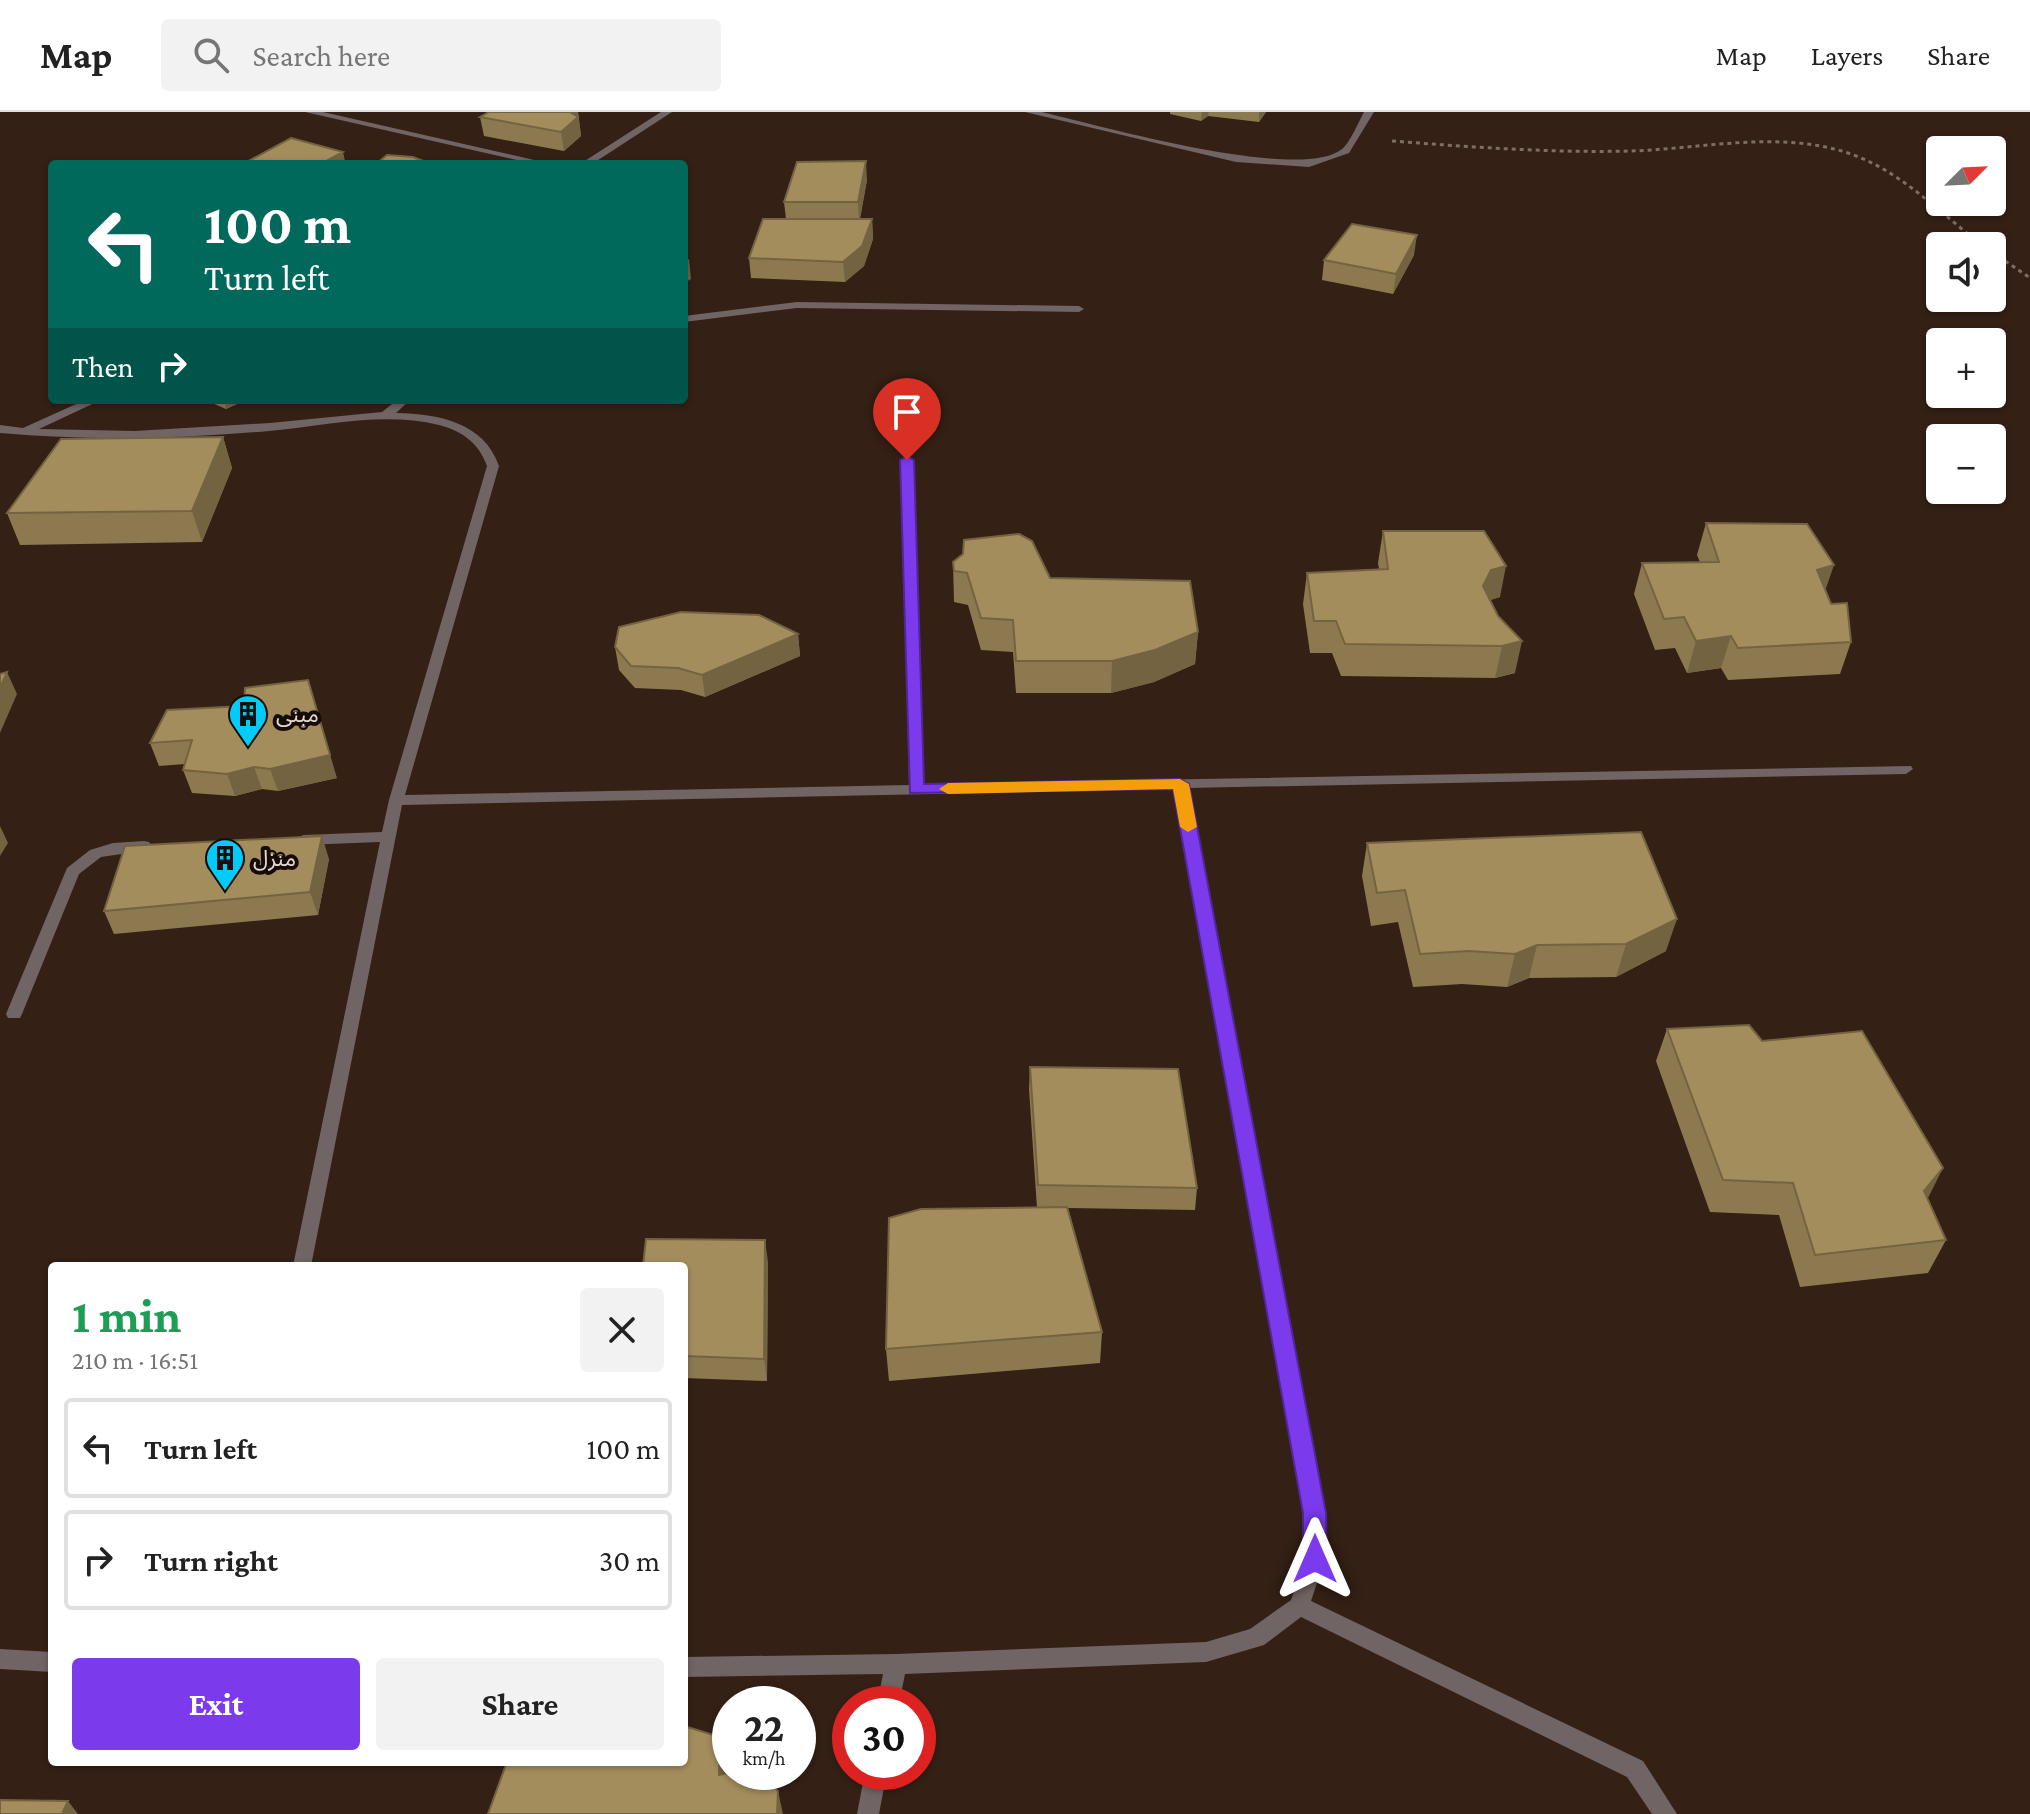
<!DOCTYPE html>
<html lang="en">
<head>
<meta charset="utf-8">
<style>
  body { margin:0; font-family:"Crimson Pro","Noto Sans Arabic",serif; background:#f2f2f2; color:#222; height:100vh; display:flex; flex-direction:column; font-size:30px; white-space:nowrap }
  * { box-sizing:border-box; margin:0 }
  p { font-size:26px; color:#767676 }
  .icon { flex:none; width:44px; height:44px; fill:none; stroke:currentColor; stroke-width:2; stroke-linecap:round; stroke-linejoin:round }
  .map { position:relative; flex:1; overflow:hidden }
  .panel { position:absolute; left:48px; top:1150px; width:640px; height:504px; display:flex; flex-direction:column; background:#fff; border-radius:8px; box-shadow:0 2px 6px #0004 }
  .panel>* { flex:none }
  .hud { position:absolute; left:48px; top:48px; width:640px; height:244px; border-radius:8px; box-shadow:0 2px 6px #0004; background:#00695c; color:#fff; overflow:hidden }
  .needle { width:52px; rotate:66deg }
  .buttons { position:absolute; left:1926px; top:24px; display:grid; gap:16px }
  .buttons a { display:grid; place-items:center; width:80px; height:80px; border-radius:8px; background:#fff; box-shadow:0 2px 6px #0004; font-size:40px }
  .speed { position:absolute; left:712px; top:1574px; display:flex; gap:16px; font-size:40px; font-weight:700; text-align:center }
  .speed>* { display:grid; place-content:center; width:104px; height:104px; border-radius:50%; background:#fff; box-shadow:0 2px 6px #0004; line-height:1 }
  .speed small { font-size:20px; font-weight:400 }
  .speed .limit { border:12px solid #d22; background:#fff; color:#111 }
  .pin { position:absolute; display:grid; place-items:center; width:68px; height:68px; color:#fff; margin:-82px -34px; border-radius:50% 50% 50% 0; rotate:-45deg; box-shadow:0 0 8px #0007 }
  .pin .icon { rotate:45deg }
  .me { position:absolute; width:88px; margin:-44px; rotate:0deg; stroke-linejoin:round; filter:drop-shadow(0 0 6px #0008) }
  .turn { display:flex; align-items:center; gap:28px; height:168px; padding:0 24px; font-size:36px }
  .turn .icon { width:104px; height:104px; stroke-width:2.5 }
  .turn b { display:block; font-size:56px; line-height:68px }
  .then { display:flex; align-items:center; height:76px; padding:0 24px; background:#0003; gap:16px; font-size:30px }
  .round { display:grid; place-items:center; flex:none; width:84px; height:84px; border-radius:8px; background:#f2f2f2 }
  .overview { display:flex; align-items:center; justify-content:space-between; height:136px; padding:0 24px }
  h1 { font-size:48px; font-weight:700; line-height:60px; color:#1e9e55 }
  .action { display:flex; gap:16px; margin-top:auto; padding:16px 24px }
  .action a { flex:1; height:92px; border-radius:8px; background:#7c3aed; color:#fff; font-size:32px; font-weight:700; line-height:92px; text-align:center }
  .action a+a { background:#f2f2f2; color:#222 }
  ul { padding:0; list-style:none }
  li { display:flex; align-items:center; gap:24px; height:100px; margin:0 16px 12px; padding:0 8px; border:4px solid #e0e0e0; border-radius:8px }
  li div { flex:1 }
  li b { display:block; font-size:30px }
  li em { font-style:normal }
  header { display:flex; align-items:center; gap:48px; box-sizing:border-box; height:112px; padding:0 40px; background:#fff; border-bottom:2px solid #e0e0e0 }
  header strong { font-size:38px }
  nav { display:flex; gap:44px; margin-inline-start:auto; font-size:28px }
  .search { width:560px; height:72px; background:#f2f2f2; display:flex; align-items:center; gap:20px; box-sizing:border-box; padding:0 28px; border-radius:8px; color:#767676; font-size:30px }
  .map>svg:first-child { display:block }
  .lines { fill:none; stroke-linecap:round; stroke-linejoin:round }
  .path { stroke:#7f6e64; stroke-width:3; stroke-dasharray:4 4; stroke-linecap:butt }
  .minor { fill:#716464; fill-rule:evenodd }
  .wall { fill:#8d7950 }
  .shaded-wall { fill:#736341 }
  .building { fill:#a48d5d; stroke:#736341; stroke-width:2 }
  .route { fill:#7c3aed; stroke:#51269a; stroke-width:2 }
  .slow { fill:#f59e0b }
  .labels { text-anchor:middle; stroke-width:8; stroke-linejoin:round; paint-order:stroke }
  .poi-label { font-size:22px; fill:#e6d8d0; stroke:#150c08; text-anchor:start }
</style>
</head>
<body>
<header>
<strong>Map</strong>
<div class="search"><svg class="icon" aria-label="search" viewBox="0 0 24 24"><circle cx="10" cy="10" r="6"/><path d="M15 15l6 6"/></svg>Search here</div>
<nav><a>Map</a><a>Layers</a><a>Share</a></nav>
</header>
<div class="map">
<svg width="2030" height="1702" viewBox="0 0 2030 1702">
  <rect width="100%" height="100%" fill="#342015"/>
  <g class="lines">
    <!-- path -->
    <path class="path" d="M1392,29C1471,35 1550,41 1630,39C1701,37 1778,18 1848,41C1900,58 1940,101 1983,134
      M1992,140L2030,166"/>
    <!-- minor -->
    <path class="minor" d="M305,0H323L552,52H534Z
      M661,0H672L592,52H580Z
      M1025,0H1042C1097,13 1301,71 1342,37C1350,31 1359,9 1364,0H1374L1349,41L1309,55L1236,50Z
      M797,190L1079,194L1084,197L1079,200L797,196L684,210V204Z
      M85,288H101L39,317L135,319L270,311L382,300L397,288H410L396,301C438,302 484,310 499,354L405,683L909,673L901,348L907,344L913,348L923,672L1911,654L1913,657L1906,662L1188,676L1325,1401V1447L1311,1489L1643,1649L1677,1702H1652L1627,1665L1301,1505L1264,1533L1206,1550L905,1562L899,1592H877L883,1562L684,1565V1545L896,1542L1206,1530L1250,1517L1291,1488L1305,1447V1401L1174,677L402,693L311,1154H293L380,730L303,733L295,728L303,723L382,720L389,688L487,354C479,331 462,319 439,313C383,299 325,314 269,319C179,327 90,329 0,321V313L23,316Z
      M144,729L149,730L152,734L149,738L101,745L79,762L22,902L20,906H8L6,902L67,756L90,738L113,731Z
      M0,1537L52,1540V1560L0,1557Z
      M865,1660H887L879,1702H857Z"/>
  </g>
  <!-- wall -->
  <path class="wall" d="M489,0H578L581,24L564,39L484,24L480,5Z
    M1170,0H1266L1259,10L1208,4L1201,9L1170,2Z
    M867,68L860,107H872L873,127L864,154L845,170L751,166L749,146L786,107L784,90Z
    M1414,143L1393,182L1322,168L1324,148Z
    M205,288H246L226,297Z
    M223,325L232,356L202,430L20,433L7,401Z
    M1706,411L1831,492L1851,530L1840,562L1728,568L1721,556L1687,561L1675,536L1655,538L1634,482L1642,451L1700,450L1697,443Z
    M1383,419L1500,485L1490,488L1515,561L1495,566L1341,564L1332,541H1310L1303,492L1307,461L1379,457L1378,451Z
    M953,450L1050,466L1198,520L1195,552L1154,570L1111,581H1016L1013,540L981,538L968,493L954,490Z
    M798,522L800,544L705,585L681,578L635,576L619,558L615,535Z
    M167,598L337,666L278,679L262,677L235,684L192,681L183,658L185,652L159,654L150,631Z
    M1367,731L1666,839L1616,865L1529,866L1507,875L1462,872L1413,875L1398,810L1371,814L1362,764Z
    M329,747L318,803L114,822L104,799Z
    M1667,917L1762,929L1946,1128L1928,1161L1800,1175L1779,1103L1710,1100L1656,949Z
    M1030,955L1197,1076L1195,1098L1068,1096L1102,1220L1100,1251L889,1269L886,1237L1037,1096L1029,977Z
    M768,1150L767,1269L684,1266V1154Z"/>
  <!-- shaded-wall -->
  <path class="shaded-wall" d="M568,0H578L581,24L564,39L561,20Z
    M1202,0H1209L1208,4L1201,9Z
    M1259,0H1266L1259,10Z
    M343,40L345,49L341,52H321Z
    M866,49L867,68L859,109L858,90Z
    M872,107L873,127L864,154L845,170L843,150Z
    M1417,123L1414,143L1393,182L1396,162Z
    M689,147L691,167L684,171V150Z
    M224,288H246L226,297Z
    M223,325L232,356L202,430L192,399Z
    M1834,453L1823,485L1817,458Z
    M1506,454L1500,485L1484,490L1483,474L1491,458Z
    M1198,520L1195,552L1154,570L1111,581L1112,549Z
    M798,522L800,544L705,585L702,563Z
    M1731,524L1721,556L1687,561L1696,529Z
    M1522,529L1515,561L1495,566L1502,534Z
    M7,560L17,582L0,621V576Z
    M308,568L337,666L278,679L270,657Z
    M254,655L262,677L235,684L227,662Z
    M0,714L8,731L0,744Z
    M322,724L329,747L318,803L310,780Z
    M1677,807L1666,839L1616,865L1626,832Z
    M1537,833L1529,866L1507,875L1515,842Z
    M1943,1056L1927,1088L1924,1079Z
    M765,1128L768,1150L767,1269L764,1247Z
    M720,1625L728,1660L727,1698L719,1663Z
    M778,1679L783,1702H777Z
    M68,1689L78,1702H62Z"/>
  <!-- building -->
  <path class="building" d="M489,0H570L578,5L561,20L480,5Z
    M291,26L343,40L321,52H243Z
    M387,43L413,45L431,52H376Z
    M866,49L858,90H784L797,50Z
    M763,107H872L862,134L843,150L749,146Z
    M1352,112L1417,123L1396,162L1324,148Z
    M223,325L192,399L7,401L61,327Z
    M1706,411L1807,412L1834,453L1817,458L1831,492L1847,491L1851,530L1738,536L1731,524L1696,529L1684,505L1664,507L1642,451L1719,450Z
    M1383,419H1484L1506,454L1491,458L1483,474L1498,504L1522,529L1502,534L1345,532L1336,509H1314L1307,461L1388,457Z
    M1019,422L1032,429L1050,466L1190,469L1198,520L1155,538L1112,549H1016L1013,508L981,506L967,461L954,459L953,450L963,442L964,428Z
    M681,500L759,503L798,522L702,563L678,556L631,554L615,535L619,515Z
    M7,560L0,576V562Z
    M308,568L330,643L270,657L254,655L227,662L183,658L192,628L150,631L167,598L244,594L245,576Z
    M1641,720L1677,807L1626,832L1537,833L1515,842L1469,839L1420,842L1405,778L1377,781L1367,731Z
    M322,724L310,780L104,799L125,734Z
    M1749,913L1762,929L1862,919L1943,1056L1924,1079L1946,1128L1815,1143L1793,1071L1723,1068L1667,917Z
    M1030,955L1178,957L1197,1076L1038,1073Z
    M1067,1095L1102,1220L886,1237L889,1106L921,1097Z
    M646,1127L765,1128L764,1247L684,1244V1154H643Z
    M684,1614L720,1625L719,1663L732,1660H761L778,1679L777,1702H488L507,1650H659L666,1651V1650H684Z
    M0,1688L68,1689L62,1702H0Z"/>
  <!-- route -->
  <path class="route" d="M907,344L914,348L924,672L1180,667L1189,672L1326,1401L1327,1447L1323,1455L1315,1458L1306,1455L1303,1447V1401L1173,677L910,681L900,348Z"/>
  <!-- slow -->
  <path class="slow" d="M1180,667L1189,672L1197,715L1188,720L1180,715L1173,677L948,682L939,677L948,671Z"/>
  <!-- icons -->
  <defs>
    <symbol id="building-pin" viewBox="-11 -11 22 30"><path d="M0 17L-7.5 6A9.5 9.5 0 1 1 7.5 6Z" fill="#03cbf9" stroke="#150c08"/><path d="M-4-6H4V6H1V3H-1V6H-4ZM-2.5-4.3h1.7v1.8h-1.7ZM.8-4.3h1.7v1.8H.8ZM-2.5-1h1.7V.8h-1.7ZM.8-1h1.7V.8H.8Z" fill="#111"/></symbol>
  </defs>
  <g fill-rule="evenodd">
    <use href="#building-pin" x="226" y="580" width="44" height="60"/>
    <use href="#building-pin" x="203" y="724" width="44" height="60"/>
  </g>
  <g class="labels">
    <!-- poi labels -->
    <g class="poi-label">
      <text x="276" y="610">مبنى</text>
      <text x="253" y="754">منزل</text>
    </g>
  </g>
</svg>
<div class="buttons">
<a><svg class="needle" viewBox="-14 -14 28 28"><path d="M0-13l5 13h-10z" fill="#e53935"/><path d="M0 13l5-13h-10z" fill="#767676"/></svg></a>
<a><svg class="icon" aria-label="sound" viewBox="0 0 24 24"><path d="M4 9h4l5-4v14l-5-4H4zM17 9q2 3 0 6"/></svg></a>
<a>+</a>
<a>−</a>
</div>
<div class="speed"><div>22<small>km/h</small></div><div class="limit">30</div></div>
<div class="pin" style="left:907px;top:348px;background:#d93025"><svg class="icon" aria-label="arrive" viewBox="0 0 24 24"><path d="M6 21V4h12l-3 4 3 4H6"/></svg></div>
<svg class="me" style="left:1315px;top:1447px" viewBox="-20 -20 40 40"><path d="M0-17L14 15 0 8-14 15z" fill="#7c3aed" stroke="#fff" stroke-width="4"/></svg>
<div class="hud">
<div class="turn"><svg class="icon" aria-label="left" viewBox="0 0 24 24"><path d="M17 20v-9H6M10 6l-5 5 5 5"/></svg><div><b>100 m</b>Turn left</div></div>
<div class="then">Then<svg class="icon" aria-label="right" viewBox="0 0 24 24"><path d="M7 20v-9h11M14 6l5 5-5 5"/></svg></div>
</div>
<section class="panel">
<div class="overview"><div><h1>1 min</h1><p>210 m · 16:51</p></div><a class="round"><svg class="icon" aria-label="close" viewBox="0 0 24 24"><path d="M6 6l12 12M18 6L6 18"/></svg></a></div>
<ul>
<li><svg class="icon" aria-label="left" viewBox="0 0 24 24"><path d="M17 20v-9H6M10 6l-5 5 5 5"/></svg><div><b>Turn left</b></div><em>100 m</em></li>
<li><svg class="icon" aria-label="right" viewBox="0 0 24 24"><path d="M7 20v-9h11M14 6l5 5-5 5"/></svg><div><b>Turn right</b></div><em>30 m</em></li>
</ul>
<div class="action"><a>Exit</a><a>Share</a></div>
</section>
</div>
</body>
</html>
